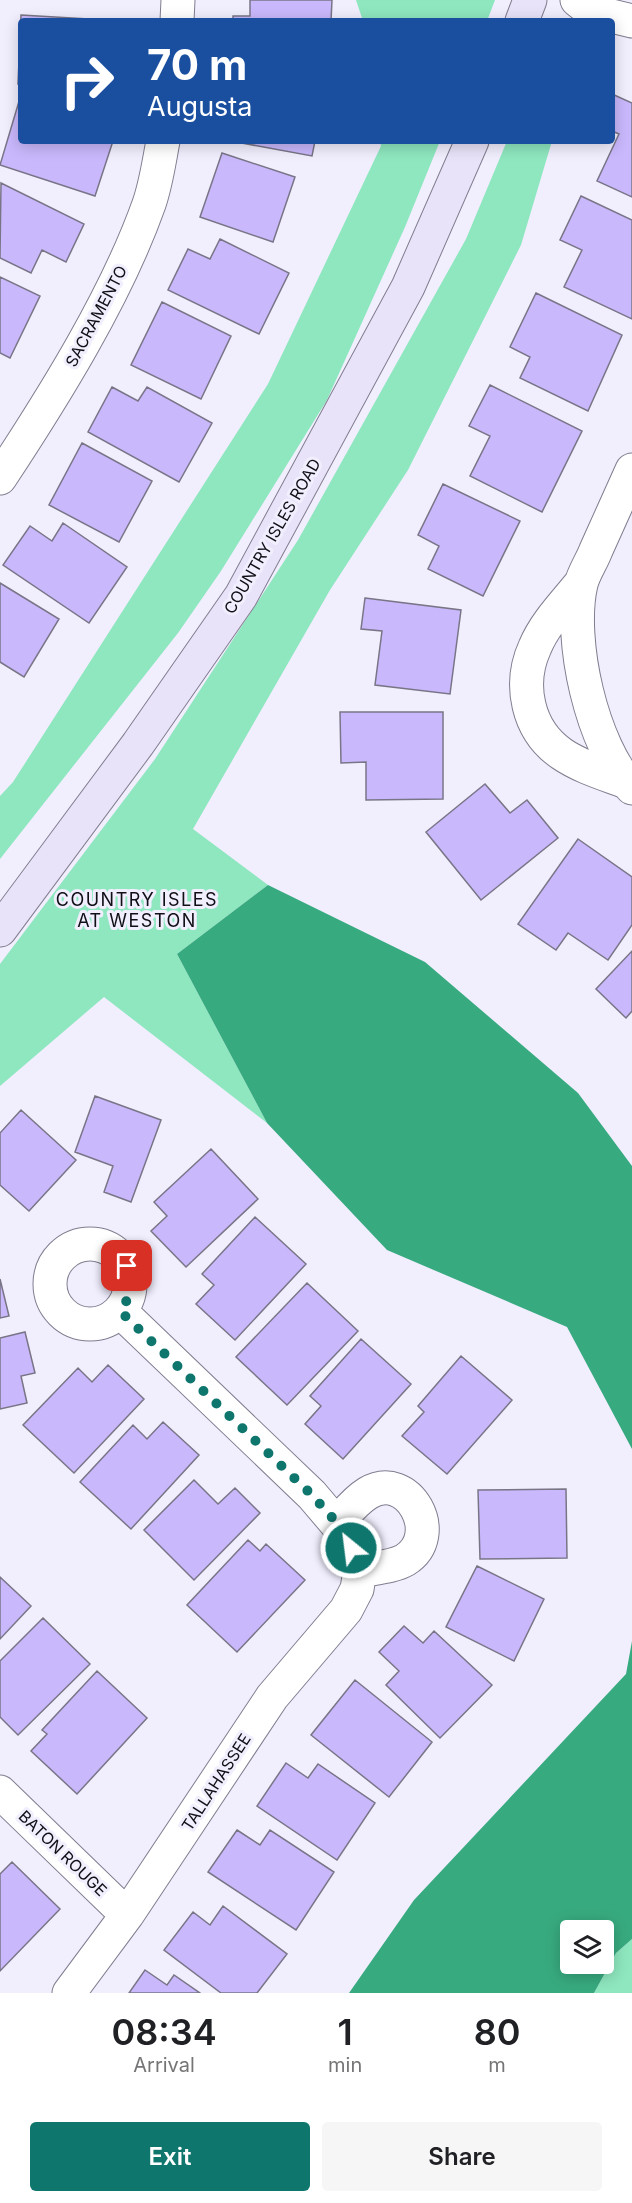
<!DOCTYPE html>
<html lang="en">
<head>
<meta charset="utf-8">
<style>
  body { margin:0; font-family:Inter,sans-serif; background:#f6f6f6; color:#202124; height:100vh; display:flex; flex-direction:column; font-size:22px; white-space:nowrap }
  * { box-sizing:border-box; margin:0 }
  p { font-size:20px; color:#757577 }
  .icon { flex:none; width:33px; height:33px; fill:none; stroke:currentColor; stroke-width:2; stroke-linecap:round; stroke-linejoin:round }
  .map { position:relative; height:1993px; overflow:hidden }
  .side { display:flex; flex-direction:column; background:#fff; flex:1 }
  .side>* { flex:none }
  .hud { position:absolute; left:18px; top:18px; width:597px; height:126px; border-radius:6px; box-shadow:0 3px 15px #0003; background:#1a4fa0; color:#fff; overflow:hidden }
  .buttons { position:absolute; left:560px; top:1920px; display:grid; gap:12px }
  .buttons a { display:grid; place-items:center; width:54px; height:54px; border-radius:6px; background:#fff; box-shadow:0 3px 15px #0003; font-size:30px }
  .pin { position:absolute; display:grid; place-items:center; width:51px; height:51px; color:#fff; margin:-26px; border-radius:12px; box-shadow:0 3px 9px #0006 }
  .me { position:absolute; width:66px; margin:-33px; rotate:331deg; stroke-linejoin:round; filter:drop-shadow(0 0 4px #0008) }
  .turn { display:flex; align-items:center; gap:21px; height:126px; padding:0 30px; font-size:27px }
  .turn .icon { width:78px; height:78px; stroke-width:2.5 }
  .turn b { display:block; font-size:42px; line-height:51px }
  .eta { display:flex; justify-content:space-evenly; align-items:center; height:102px; text-align:center }
  .eta b { font-size:36px; font-weight:600; line-height:42px }
  .primary-button { display:flex; gap:12px; margin-top:auto; padding:12px 30px }
  .primary-button a { flex:1; height:69px; border-radius:6px; background:#0f766e; color:#fff; font-size:24px; font-weight:600; line-height:69px; text-align:center }
  .primary-button a+a { background:#f6f6f6; color:#202124 }
  .map>svg:first-child { display:block }
  .green { fill:#8ee7bf }
  .water { fill:#38aa7f; fill-rule:evenodd }
  .building { fill:#c9b8fc; stroke:#797587; stroke-width:1.5 }
  .lines { fill:none; stroke-linecap:round; stroke-linejoin:round }
  .street-casing { stroke:#817d8f; stroke-width:35 }
  .secondary-casing { stroke:#817d8f; stroke-width:35 }
  .street { stroke:#fff; stroke-width:33 }
  .secondary { stroke:#e9e3f9; stroke-width:33 }
  .route { stroke:#0f766e; stroke-width:10; stroke-dasharray:0 18 }
  .labels { text-anchor:middle; stroke-width:6; stroke-linejoin:round; paint-order:stroke }
  .street-label { font-size:16px; fill:#100f15; stroke:#f1eefe }
  .neighbourhood-label { font-size:18px; letter-spacing:1.5px; fill:#100f15; stroke:#f1eefe }
</style>
</head>
<body>
<div class="map">
<svg width="632" height="1993" viewBox="0 0 632 1993">
  <rect width="100%" height="100%" fill="#f1eefe"/>
  <!-- green -->
  <path class="green" d="M356,0H495L487,21H363Z
    M380,141H440L405,227L327,400L221,571L178,633L0,859V796L13,782L268,384L381,146Z
    M507,141H552L521,245L408,470L330,590L193,829L268,885L177,954L267,1123L104,997L0,1086V964L155,759L298,540L466,239Z
    M632,1939V1993H594L616,1953Z"/>
  <!-- water -->
  <path class="water" d="M268,885L425,962L578,1093L632,1166V1449L567,1327L387,1250L267,1123L177,954Z
    M632,1641V1939L616,1953L594,1993H349L414,1900L626,1674ZM570,1930H603V1964H570Z"/>
  <!-- building -->
  <path class="building" d="M250,0H332L331,21H233V16H250Z
    M21,15L123,21H21V84H18Z
    M612,94L632,103V197L597,181L619,134L612,131Z
    M20,98L21,141H113L95,196L0,165Z
    M231,141H315L312,156Z
    M222,153L295,177L273,242L200,217Z
    M1,183L84,224L66,262L42,250L31,273L0,258Z
    M581,196L632,220V319L564,287L582,250L560,240Z
    M220,239L289,273L259,334L168,290L188,249L210,259Z
    M0,277L40,296L10,358L0,353Z
    M536,293L622,335L588,411L520,378L530,357L510,347Z
    M162,302L231,336L201,399L131,365Z
    M490,385L582,431L542,512L470,476L490,436L469,426Z
    M112,387L138,401L147,387L212,423L179,482L88,432Z
    M82,443L152,481L119,542L49,505Z
    M443,484L520,521L483,596L428,569L439,546L418,535Z
    M63,523L127,567L89,623L3,565L30,526L52,541Z
    M0,583L59,619L24,677L0,662Z
    M365,598L461,610L450,694L375,685L382,631L361,629Z
    M340,712H443V799L366,800V762L341,763Z
    M485,784L510,813L527,800L558,838L481,900L426,832Z
    M578,839L632,877V925L608,960L568,933L556,950L518,924Z
    M632,951V1011L626,1018L596,989Z
    M95,1096L161,1120L131,1202L104,1192L113,1166L75,1152Z
    M21,1110L76,1160L29,1211L0,1185V1133Z
    M211,1149L258,1199L186,1267L151,1231L167,1216L154,1202Z
    M255,1217L306,1264L235,1340L196,1304L214,1285L202,1274Z
    M0,1279L9,1316L0,1318Z
    M307,1283L358,1331L287,1405L236,1357Z
    M25,1332L35,1373L21,1376L27,1403L0,1409V1338Z
    M361,1339L411,1384L343,1459L305,1424L321,1406L310,1396Z
    M461,1356L512,1400L447,1474L402,1436L424,1412L418,1406Z
    M108,1365L144,1399L74,1473L23,1425L78,1368L92,1382Z
    M163,1422L199,1455L131,1529L80,1482L133,1425L147,1439Z
    M194,1480L218,1504L235,1488L260,1513L194,1580L144,1530Z
    M566,1489L567,1558L480,1559L478,1490Z
    M248,1540L260,1551L266,1544L305,1580L237,1652L187,1605Z
    M477,1566L544,1599L514,1661L446,1627Z
    M0,1577L31,1606L0,1639Z
    M43,1618L90,1664L18,1735L0,1717V1661Z
    M404,1626L423,1643L434,1631L492,1685L440,1738L386,1685L399,1671L379,1652Z
    M97,1671L147,1718L77,1794L31,1751L47,1734L42,1730Z
    M355,1680L432,1742L389,1797L311,1735Z
    M286,1763L308,1778L318,1764L375,1803L337,1860L257,1806Z
    M237,1830L260,1845L270,1830L334,1872L296,1930L208,1872Z
    M12,1862L60,1909L0,1971V1874Z
    M223,1906L287,1954L257,1993H221L164,1950L193,1912L210,1925Z
    M145,1970L167,1985L174,1975L200,1993H129Z"/>
  <g class="lines">
    <defs>
      <path id="street" d="M577,0L591,11L632,21
        M177,21L178,0
        M632,470C620,497 608,523 596,550C592,561 584,572 581,584C568,640 592,746 632,788
        M0,478C54,396 116,297 149,204C156,184 159,162 163,141
        M581,583C565,603 545,623 535,647C518,684 527,730 562,754C581,767 605,774 626,782
        M50 1284a40 40 0 1 1 80 0a40 40 0 1 1-80 0Z
        M337,1523C347,1512 355,1501 368,1493C408,1469 445,1535 405,1560C393,1567 373,1568 360,1571
        M0,1792L127,1915
        M69,1993L127,1915L272,1697L346,1610L357,1589L360,1571L346,1535L312,1495L121,1312"/>
      <path id="secondary" d="M522,21L530,0
        M0,930L138,744L241,596L408,287L472,141"/>
    </defs>
    <!-- street casing -->
    <use href="#street" class="street-casing"/>
    <!-- secondary casing -->
    <use href="#secondary" class="secondary-casing"/>
    <!-- street -->
    <use href="#street" class="street"/>
    <!-- secondary -->
    <use href="#secondary" class="secondary"/>
  </g>
  <g class="lines">
    <!-- route -->
    <path class="route" d="M127,1266C132,1285 130,1296 121,1312L312,1495L337,1523L351,1548"/>
  </g>
  <g class="labels">
    <!-- street labels -->
    <g class="street-label">
      <text transform="translate(96 316) rotate(-62)" y="6">SACRAMENTO</text>
      <text transform="translate(272 536) rotate(-60)" y="6">COUNTRY ISLES ROAD</text>
      <text transform="translate(216 1782) rotate(-57)" y="6">TALLAHASSEE</text>
      <text transform="translate(63 1853) rotate(44)" y="6">BATON ROUGE</text>
    </g>
    <!-- neighbourhood labels -->
    <g class="neighbourhood-label">
      <text x="137" y="906">COUNTRY ISLES<tspan x="137" dy="21">AT WESTON</tspan></text>
    </g>
  </g>
</svg>
<div class="buttons">
<a><svg class="icon" aria-label="layers" viewBox="0 0 24 24"><path d="M12 4l9 5-9 5-9-5zM3 14l9 5 9-5"/></svg></a>
</div>
<div class="pin" style="left:127px;top:1266px;background:#d93025"><svg class="icon" aria-label="arrive" viewBox="0 0 24 24"><path d="M6 21V4h12l-3 4 3 4H6"/></svg></div>
<svg class="me" style="left:351px;top:1548px" viewBox="-20 -20 40 40"><circle r="17" fill="#0f766e" stroke="#fff" stroke-width="3"/><path d="M0-11L8 9 0 5-8 9z" fill="#fff"/></svg>
<div class="hud">
<div class="turn"><svg class="icon" aria-label="right" viewBox="0 0 24 24"><path d="M7 20v-9h11M14 6l5 5-5 5"/></svg><div><b>70 m</b>Augusta</div></div>
</div>
</div>
<section class="side">
<div class="eta">
<div><b>08:34</b><p>Arrival</p></div>
<div><b>1</b><p>min</p></div>
<div><b>80</b><p>m</p></div>
</div>
<div class="primary-button"><a>Exit</a><a>Share</a></div>
</section>
</body>
</html>
